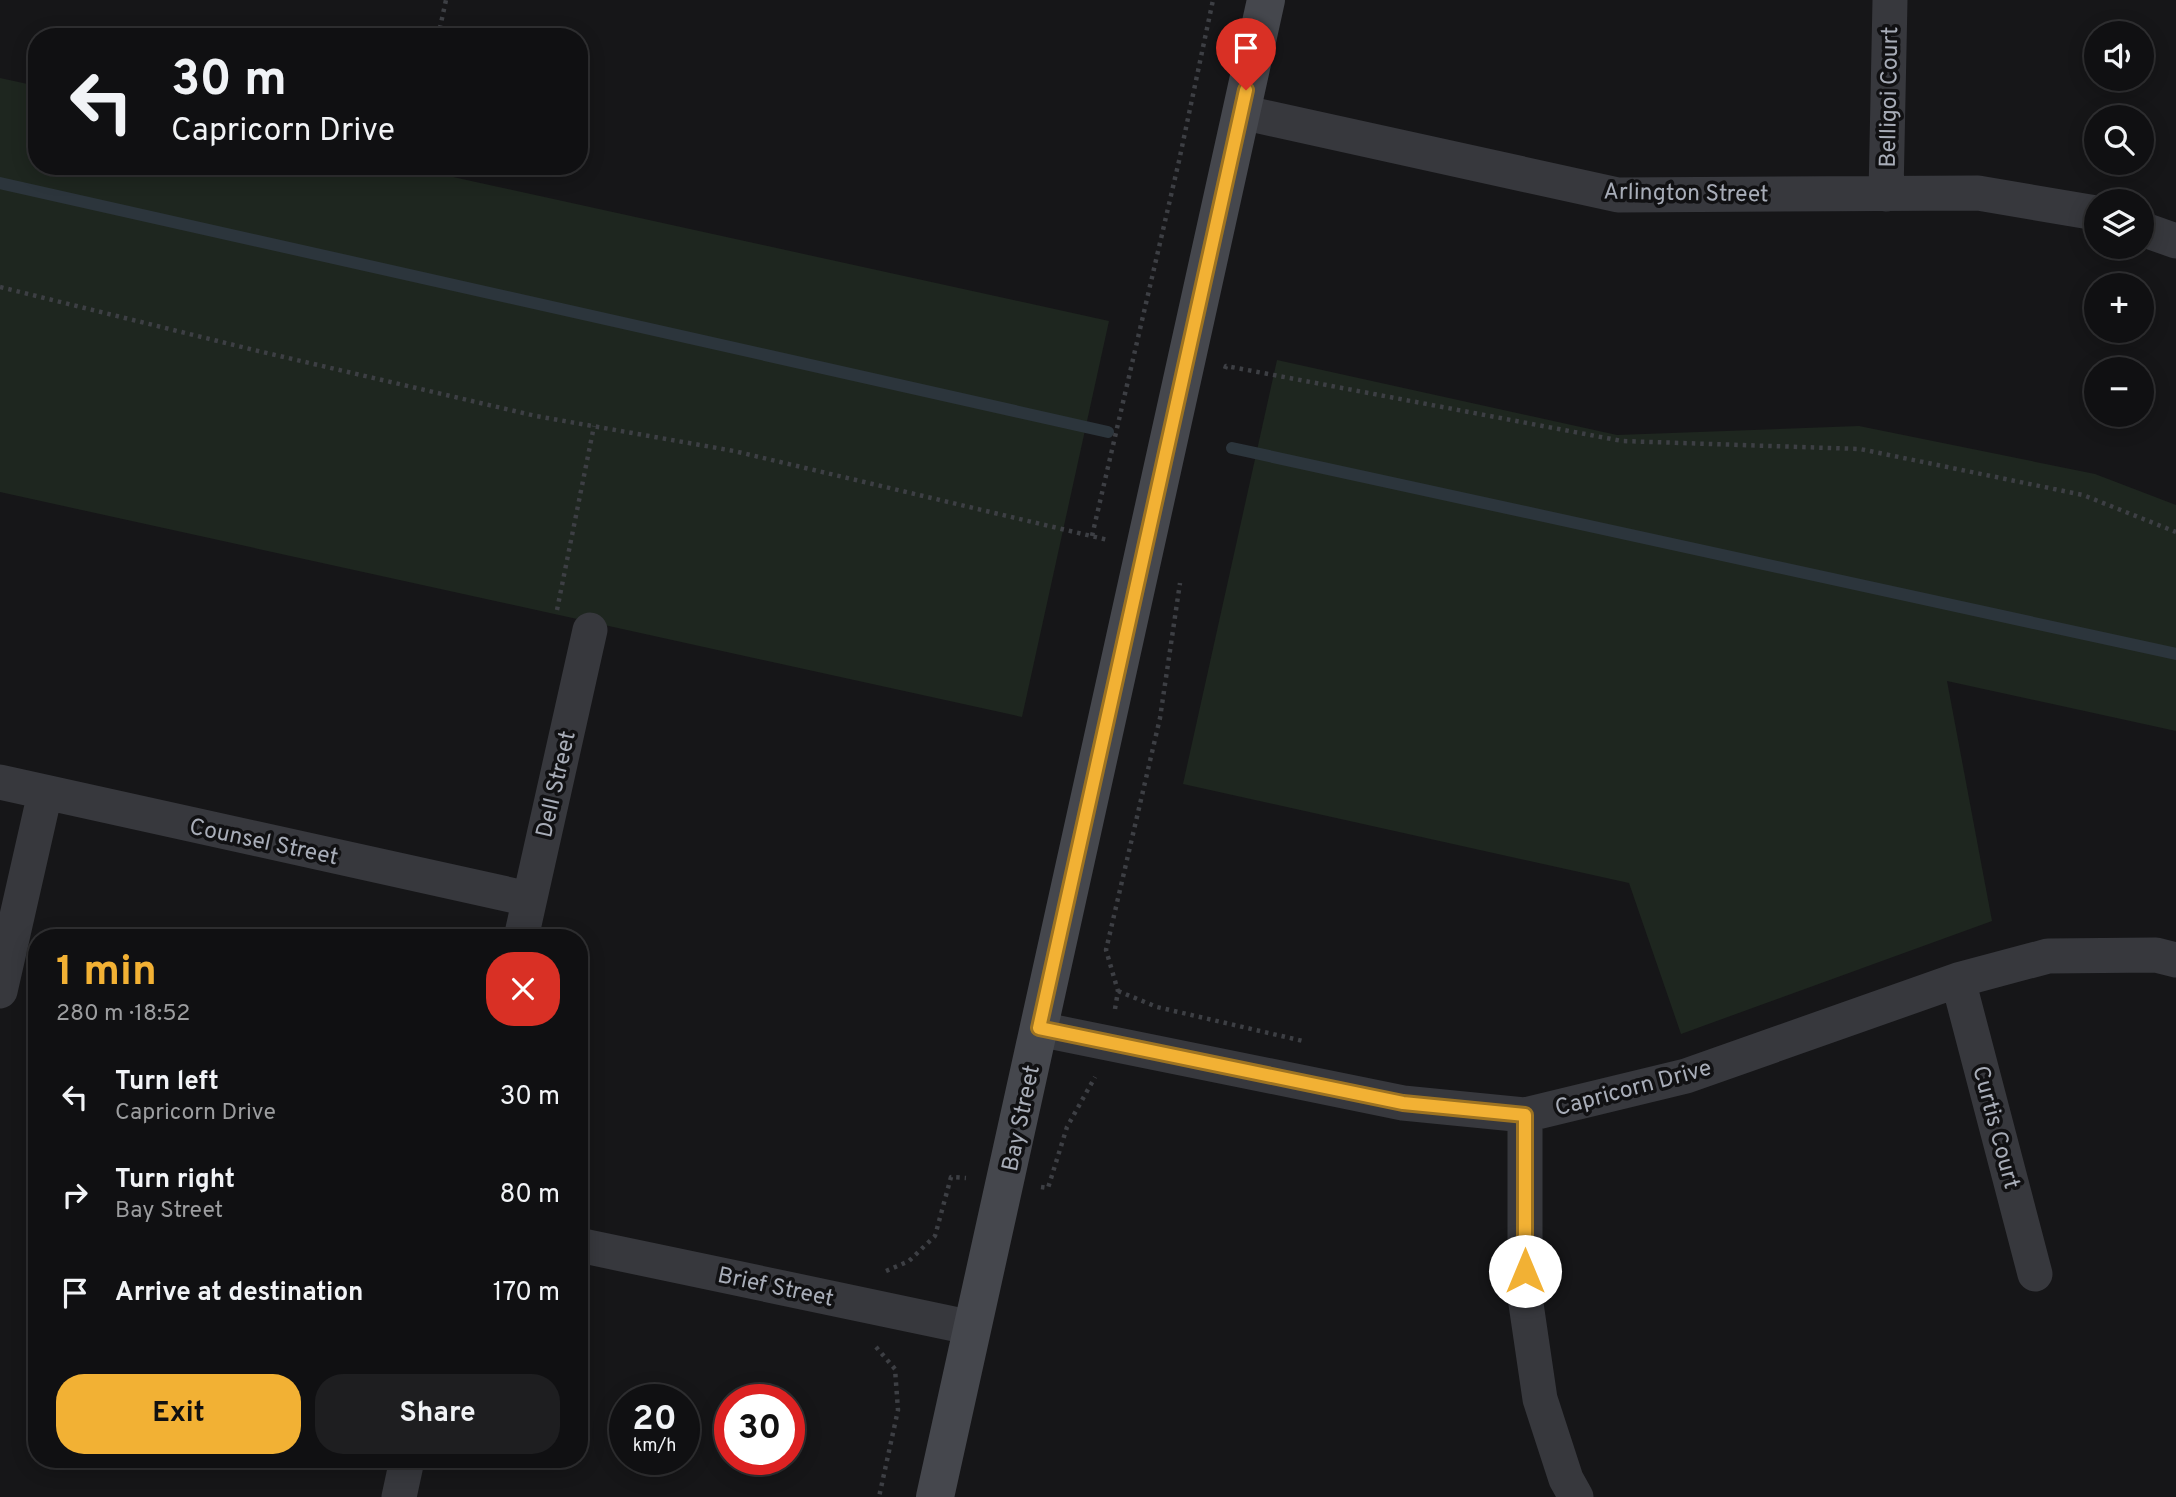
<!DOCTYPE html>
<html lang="en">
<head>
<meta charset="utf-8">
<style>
  body { margin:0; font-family:Overpass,sans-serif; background:#1e1e20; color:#f1f3f6; height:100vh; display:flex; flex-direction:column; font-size:26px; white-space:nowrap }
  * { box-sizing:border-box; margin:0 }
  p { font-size:23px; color:#9c9d9f }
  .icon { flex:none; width:38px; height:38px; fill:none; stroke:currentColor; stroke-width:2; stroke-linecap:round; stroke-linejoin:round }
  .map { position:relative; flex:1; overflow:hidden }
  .drawer { position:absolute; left:28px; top:929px; width:560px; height:539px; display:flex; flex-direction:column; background:#101012; border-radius:28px; box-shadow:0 4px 18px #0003,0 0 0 2px #303032 }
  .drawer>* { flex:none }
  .hud { position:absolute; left:28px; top:28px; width:560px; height:147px; border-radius:28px; box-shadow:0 4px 18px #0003,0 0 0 2px #303032; background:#101012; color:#f1f3f6; overflow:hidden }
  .controls { position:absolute; left:2084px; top:21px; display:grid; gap:14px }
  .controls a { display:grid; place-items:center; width:70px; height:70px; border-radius:50%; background:#101012; box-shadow:0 4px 18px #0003,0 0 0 2px #303032; font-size:35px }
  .speed { position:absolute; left:609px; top:1384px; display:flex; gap:14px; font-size:35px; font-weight:700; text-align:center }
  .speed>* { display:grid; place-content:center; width:91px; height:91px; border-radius:50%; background:#101012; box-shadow:0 4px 18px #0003,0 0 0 2px #303032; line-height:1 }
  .speed small { font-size:18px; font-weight:400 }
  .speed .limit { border:10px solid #d22; background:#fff; color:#111 }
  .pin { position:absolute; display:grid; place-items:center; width:60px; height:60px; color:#fff; margin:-72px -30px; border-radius:50% 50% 50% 0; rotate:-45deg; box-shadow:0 0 7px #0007 }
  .pin .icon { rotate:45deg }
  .me { position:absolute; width:77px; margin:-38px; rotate:0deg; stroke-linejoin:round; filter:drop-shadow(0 0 5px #0008) }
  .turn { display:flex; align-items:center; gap:24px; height:147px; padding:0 28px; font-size:32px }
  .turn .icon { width:91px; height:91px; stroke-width:2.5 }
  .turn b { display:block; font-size:49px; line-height:60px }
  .round { display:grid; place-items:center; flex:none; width:74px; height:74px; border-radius:28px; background:#1e1e20 }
  .summary { display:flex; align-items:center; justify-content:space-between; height:119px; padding:0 28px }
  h1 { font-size:42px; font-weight:700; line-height:52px; color:#f2b134 }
  .cta { display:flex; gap:14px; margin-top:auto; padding:14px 28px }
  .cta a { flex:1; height:80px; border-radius:28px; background:#f2b134; color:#111; font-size:28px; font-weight:700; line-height:80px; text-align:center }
  .cta a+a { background:#1e1e20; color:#f1f3f6 }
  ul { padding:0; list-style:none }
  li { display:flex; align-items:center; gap:21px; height:98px; padding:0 28px }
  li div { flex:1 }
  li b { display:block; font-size:26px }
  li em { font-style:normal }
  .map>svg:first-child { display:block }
  .green { fill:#1e261f }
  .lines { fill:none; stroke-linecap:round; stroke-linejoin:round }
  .stream { stroke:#2c353c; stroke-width:12 }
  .path { stroke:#3d3f44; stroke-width:4.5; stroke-dasharray:3.5 5; stroke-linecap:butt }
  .street { stroke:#37383d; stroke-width:35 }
  .secondary { stroke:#45474d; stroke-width:38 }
  .route-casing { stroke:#9d7322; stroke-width:18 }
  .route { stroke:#f2b134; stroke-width:12 }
  .labels { text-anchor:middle; stroke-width:7; stroke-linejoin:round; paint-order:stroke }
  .street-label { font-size:23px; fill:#a8adb8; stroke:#111113 }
</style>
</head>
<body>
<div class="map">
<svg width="2176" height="1497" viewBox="0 0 2176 1497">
  <rect width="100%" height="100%" fill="#161618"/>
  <!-- green -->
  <path class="green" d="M0,78L37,86V166H403L1109,321L1022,717L0,492Z
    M1277,360L1617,435L1859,426L2095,474L2176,505V731L1947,681L1992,921L1681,1034L1629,883L1183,784Z"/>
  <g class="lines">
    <!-- stream -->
    <path class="stream" d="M0,183L1108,432
      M1232,448L2176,654"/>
    <!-- path -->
    <path class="path" d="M438,37L446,0
      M410,169V166
      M0,287L254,350L536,416L734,451L1108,540
      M1225,369L1226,366L1622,441L1860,449L2083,495L2176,532
      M1092,536L1179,161L1213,0
      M557,610L594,426
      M1118,991L1157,1007L1303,1041
      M1115,1009L1118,991L1106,950L1160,718L1180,583
      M1041,1187L1048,1188L1067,1127L1095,1077
      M886,1271L909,1261L935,1236L951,1177L966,1178
      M876,1347L895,1369L898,1410L879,1497"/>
    <!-- street -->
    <path class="street" d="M1241,112L1618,195L1978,193L2096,213
      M1886,194L1890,0
      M2142,229L2176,241
      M0,782L529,899
      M521,938L590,630
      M1958,980L2035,1274
      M0,991L45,793
      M1039,1029L1403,1103L1525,1115L1686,1076L1958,980L2048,956L2156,955L2176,960
      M1525,1115V1297L1540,1399L1566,1479L1576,1497
      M579,1245L973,1328
      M399,1497L407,1460"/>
    <!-- secondary -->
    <path class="secondary" d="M935,1497L1266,0"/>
  </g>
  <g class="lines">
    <defs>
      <path id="route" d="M1246,90L1039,1028L1403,1103L1525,1115V1271"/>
    </defs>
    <!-- route casing -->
    <use href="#route" class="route-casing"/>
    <!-- route -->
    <use href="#route" class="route"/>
  </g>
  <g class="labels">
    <!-- street labels -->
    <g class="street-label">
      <text transform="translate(1888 97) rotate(-89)" y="8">Belligoi Court</text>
      <text transform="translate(1686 192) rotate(1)" y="8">Arlington Street</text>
      <text transform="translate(555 784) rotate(-77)" y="8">Dell Street</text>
      <text transform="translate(264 841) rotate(12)" y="8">Counsel Street</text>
      <text transform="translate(1633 1087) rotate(-15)" y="8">Capricorn Drive</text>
      <text transform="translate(1020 1118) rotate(-78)" y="8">Bay Street</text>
      <text transform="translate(1997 1127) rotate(75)" y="8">Curtis Court</text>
      <text transform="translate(776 1286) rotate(12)" y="8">Brief Street</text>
    </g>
  </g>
</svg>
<div class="controls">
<a><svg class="icon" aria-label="sound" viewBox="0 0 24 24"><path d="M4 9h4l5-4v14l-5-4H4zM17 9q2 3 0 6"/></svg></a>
<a><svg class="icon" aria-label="search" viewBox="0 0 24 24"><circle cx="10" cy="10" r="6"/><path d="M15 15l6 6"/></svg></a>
<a><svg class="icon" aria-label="layers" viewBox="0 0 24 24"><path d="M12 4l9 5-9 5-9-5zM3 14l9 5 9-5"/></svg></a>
<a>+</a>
<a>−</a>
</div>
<div class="speed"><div>20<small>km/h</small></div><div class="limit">30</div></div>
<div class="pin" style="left:1246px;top:90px;background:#d93025"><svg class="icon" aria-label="arrive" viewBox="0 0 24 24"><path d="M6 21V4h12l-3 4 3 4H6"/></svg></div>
<svg class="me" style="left:1525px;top:1271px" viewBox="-20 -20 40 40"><circle r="19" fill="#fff"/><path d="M0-13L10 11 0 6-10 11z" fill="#f2b134"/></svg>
<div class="hud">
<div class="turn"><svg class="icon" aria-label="left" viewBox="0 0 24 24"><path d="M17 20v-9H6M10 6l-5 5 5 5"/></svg><div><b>30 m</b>Capricorn Drive</div></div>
</div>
<section class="drawer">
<div class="summary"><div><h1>1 min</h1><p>280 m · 18:52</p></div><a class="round" style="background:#d93025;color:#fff"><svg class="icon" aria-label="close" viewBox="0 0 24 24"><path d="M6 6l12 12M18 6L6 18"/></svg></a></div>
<ul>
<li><svg class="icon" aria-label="left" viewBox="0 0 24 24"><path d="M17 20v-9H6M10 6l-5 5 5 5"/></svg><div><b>Turn left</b><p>Capricorn Drive</p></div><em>30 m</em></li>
<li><svg class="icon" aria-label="right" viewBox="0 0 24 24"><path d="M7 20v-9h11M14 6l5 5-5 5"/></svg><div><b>Turn right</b><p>Bay Street</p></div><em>80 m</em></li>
<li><svg class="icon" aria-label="arrive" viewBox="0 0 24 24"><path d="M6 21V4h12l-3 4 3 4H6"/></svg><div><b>Arrive at destination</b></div><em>170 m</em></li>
</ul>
<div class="cta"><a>Exit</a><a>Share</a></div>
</section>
</div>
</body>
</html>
